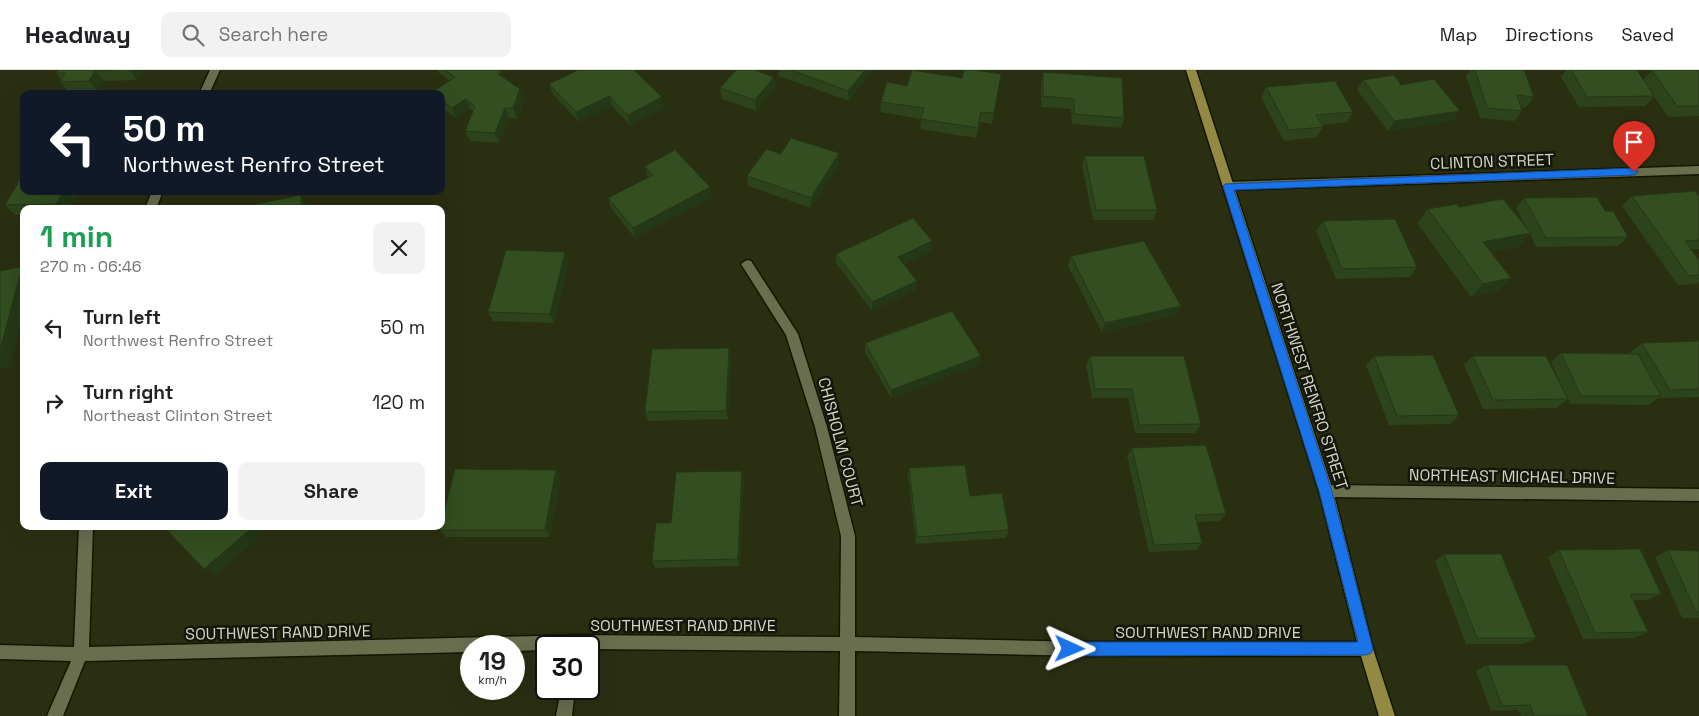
<!DOCTYPE html>
<html lang="en">
<head>
<meta charset="utf-8">
<style>
  body { margin:0; font-family:"Space Grotesk",sans-serif; background:#f2f2f2; color:#202124; height:100vh; display:flex; flex-direction:column; font-size:19px; white-space:nowrap }
  * { box-sizing:border-box; margin:0 }
  p { font-size:16px; color:#757577 }
  .icon { flex:none; width:28px; height:28px; fill:none; stroke:currentColor; stroke-width:2; stroke-linecap:round; stroke-linejoin:round }
  .map { position:relative; flex:1; overflow:hidden }
  .drawer { position:absolute; left:20px; top:135px; width:425px; height:325px; display:flex; flex-direction:column; background:#fff; border-radius:10px; box-shadow:0 5px 20px #0002 }
  .drawer>* { flex:none }
  .banner { position:absolute; left:20px; top:20px; width:425px; height:105px; border-radius:10px; box-shadow:0 5px 20px #0002; background:#111827; color:#fff; overflow:hidden }
  .speed { position:absolute; left:460px; top:565px; display:flex; gap:10px; font-size:25px; font-weight:700; text-align:center }
  .speed>* { display:grid; place-content:center; width:65px; height:65px; border-radius:50%; background:#fff; box-shadow:0 5px 20px #0002; line-height:1 }
  .speed small { font-size:12px; font-weight:400 }
  .speed .limit { border:2px solid #111; border-radius:8px; background:#fff; color:#111 }
  .pin { position:absolute; display:grid; place-items:center; width:42px; height:42px; color:#fff; margin:-51px -21px; border-radius:50% 50% 50% 0; rotate:-45deg; box-shadow:0 0 5px #0007 }
  .pin .icon { rotate:45deg }
  .me { position:absolute; width:55px; margin:-28px; rotate:91deg; stroke-linejoin:round; filter:drop-shadow(0 0 4px #0008) }
  .turn { display:flex; align-items:center; gap:18px; height:105px; padding:0 20px; font-size:22px }
  .turn .icon { width:65px; height:65px; stroke-width:2.5 }
  .turn b { display:block; font-size:35px; line-height:42px }
  .round { display:grid; place-items:center; flex:none; width:52px; height:52px; border-radius:10px; background:#f2f2f2 }
  .summary { display:flex; align-items:center; justify-content:space-between; height:85px; padding:0 20px }
  h1 { font-size:30px; font-weight:600; line-height:38px; color:#1e9e55 }
  .cta { display:flex; gap:10px; margin-top:auto; padding:10px 20px }
  .cta a { flex:1; height:58px; border-radius:10px; background:#111827; color:#fff; font-size:20px; font-weight:600; line-height:58px; text-align:center }
  .cta a+a { background:#f2f2f2; color:#202124 }
  ul { padding:0; list-style:none }
  li { display:flex; align-items:center; gap:15px; height:75px; padding:0 20px }
  li div { flex:1 }
  li b { display:block; font-size:19px }
  li em { font-style:normal }
  header { display:flex; align-items:center; gap:30px; box-sizing:border-box; height:70px; padding:0 25px; background:#fff; border-bottom:1px solid #e0e0e0 }
  header strong { font-size:24px }
  nav { display:flex; gap:28px; margin-inline-start:auto; font-size:18px }
  .search { width:350px; height:45px; background:#f2f2f2; display:flex; align-items:center; gap:12px; box-sizing:border-box; padding:0 18px; border-radius:10px; color:#757577; font-size:19px }
  .map>svg:first-child { display:block }
  .lines { fill:none; stroke-linecap:round; stroke-linejoin:round }
  .minor-casing { stroke:#141700; stroke-width:3 }
  .major-casing { stroke:#141700; stroke-width:3 }
  .minor { fill:#696e4f; fill-rule:evenodd }
  .major { fill:#948942; fill-rule:evenodd }
  .wall { fill:#2c431c }
  .shaded-wall { fill:#243716 }
  .building { fill:#334e20; stroke:#243716 }
  .route { fill:#1a73e8; stroke:#114b97 }
  .labels { text-anchor:middle; stroke-width:5; stroke-linejoin:round; paint-order:stroke }
  .street-label { font-size:16px; fill:#d2d5c4; stroke:#141609 }
</style>
</head>
<body>
<header>
<strong>Headway</strong>
<div class="search"><svg class="icon" aria-label="search" viewBox="0 0 24 24"><circle cx="10" cy="10" r="6"/><path d="M15 15l6 6"/></svg>Search here</div>
<nav><a>Map</a><a>Directions</a><a>Saved</a></nav>
</header>
<div class="map">
<svg width="1699" height="646" viewBox="0 0 1699 646">
  <rect width="100%" height="100%" fill="#2b2f12"/>
  <g class="lines">
    <defs>
      <path id="minor" d="M210,0H220L209,24H199Z
        M1699,96V104L1228,120L1223,116L1228,112Z
        M152,121H163L156,139H145Z
        M747,190L751,191L798,264L827,357L855,466V567L1088,572H1366L1371,574L1373,579L1371,584L1366,586H1088L855,581V646H839L840,581L589,579V576H546V580L514,581V576H471V582L85,591L63,646H47L71,591L0,589V575L74,577L79,456H93L89,577L574,565L840,567L841,466L815,357L786,265L741,194Z
        M1326,415L1699,419V431L1326,427L1321,425L1319,421L1321,417Z
        M561,619H575L572,646H556Z"/>
      <path id="major" d="M1186,0H1196L1333,421L1373,579L1395,646H1379L1359,579L1319,421Z"/>
    </defs>
    <!-- minor casing -->
    <use href="#minor" class="minor-casing"/>
    <!-- major casing -->
    <use href="#major" class="major-casing"/>
    <!-- minor -->
    <use href="#minor" class="minor"/>
    <!-- major -->
    <use href="#major" class="major"/>
  </g>
  <!-- wall -->
  <path class="wall" d="M58,0H142L137,10L104,11L98,22L69,23L60,12L61,10L56,3Z
    M438,0H499L505,9L524,30L517,49L509,48L499,73L470,71L465,61L473,41L470,39L456,48L441,37V24H431V23L450,11L439,3Z
    M779,0H873L849,31L779,6Z
    M1470,0H1524L1534,27L1526,37H1521L1522,41L1514,51L1480,48L1466,6Z
    M1566,0H1637L1643,10L1652,0H1699V46L1668,47L1654,27L1645,36L1579,37L1561,7Z
    M1043,2L1124,48L1121,58L1072,54L1071,39L1041,37V13Z
    M1001,4L992,54L980,52L976,68L920,59L921,49L880,42L881,32L907,16L962,8Z
    M774,7L775,17L756,41L722,29L720,18Z
    M1363,10L1401,15L1460,41L1452,51L1388,61L1357,20Z
    M549,14L664,38L630,55L612,36L579,52L553,24Z
    M1266,17L1353,42L1347,52L1322,55L1323,57L1317,67L1284,71L1261,28Z
    M781,84L839,94L811,138L748,116L747,106Z
    M1085,86L1157,140L1153,150H1093L1082,96Z
    M645,96L712,127L635,168L611,138L608,128L649,107L647,106Z
    M79,121L70,139H24V145H15L5,135Z
    M1632,126H1699V179H1691L1699,190V212L1697,214L1678,215L1622,136Z
    M1524,128L1605,141L1628,167L1618,176L1536,177L1530,164L1518,177L1491,182L1511,208L1498,221L1471,227L1417,153L1428,139L1459,137L1526,157L1516,138Z
    M1323,151L1417,197L1410,207L1336,209L1316,161Z
    M931,181L904,194L916,220L872,241L836,193V184Z
    M565,182L569,192L554,253L493,251L488,242Z
    M1071,186L1181,236L1177,245L1102,262L1068,196Z
    M1699,271V327L1658,328L1649,335L1570,334L1568,329L1557,338L1483,339L1464,295L1473,286L1567,328L1551,292L1561,283L1631,284L1630,282L1642,273Z
    M865,273L979,295L891,328L865,282Z
    M1090,286L1201,354L1195,363H1135L1128,328H1092L1086,295Z
    M1374,286L1459,345L1450,354L1389,355L1366,295Z
    M731,287L728,349L648,351L645,342Z
    M1132,378L1226,444L1220,451L1197,452L1202,473L1197,480L1149,482L1127,386Z
    M909,398L970,426L1009,460L1006,468L916,474L908,406Z
    M556,400L561,408L550,467H446L440,460Z
    M744,409L740,496L655,498L652,491L671,453Z
    M1559,480L1661,524L1648,530H1633L1648,562L1635,568L1583,569L1548,487Z
    M1668,480L1699,481V548H1682L1655,487Z
    M1444,484L1536,568L1524,574H1466L1435,491Z
    M1487,595L1588,646H1521L1518,640L1491,641L1476,601Z"/>
  <!-- shaded-wall -->
  <path class="shaded-wall" d="M129,0H142L137,10Z
    M865,0H873V1L849,31L848,21Z
    M95,1L104,11L98,22L89,11Z
    M502,2L506,12L498,4Z
    M774,7L775,17L756,41L755,30Z
    M520,19L524,30L517,49L513,38Z
    M609,26L612,36L579,52L576,42Z
    M662,27L664,38L630,55L628,45Z
    M466,29L470,39L456,48L452,38Z
    M505,38L509,48L499,73L495,63Z
    M1460,41L1452,51L1388,61L1394,51Z
    M839,83V94L811,138V128Z
    M710,117L712,127L635,168L633,158Z
    M64,121H79L70,139H61L56,134Z
    M301,125L308,135V139H301Z
    M1531,163L1518,177L1471,186L1483,172Z
    M932,171L931,181L897,197L898,187Z
    M565,182L569,192L554,253L550,244Z
    M22,197L24,199V242L10,297L0,299V280Z
    M1511,208L1498,221L1471,227L1483,214Z
    M917,211L916,220L872,241V232Z
    M1181,236L1177,245L1102,262L1105,253Z
    M729,278L731,287L728,349L726,341Z
    M981,286L979,295L891,328V320Z
    M556,400L561,408L550,467L545,460Z
    M742,401L744,409L740,496L738,489Z
    M254,456H272L215,506L204,499Z"/>
  <!-- building -->
  <path class="building" d="M58,0H114L95,1L89,11L60,12L65,3H56Z
    M445,0H499L502,2L498,4L520,19L513,38H505L495,63L465,61L475,36L466,29L452,38L441,30V24H432L431,23L455,7Z
    M578,0H634L662,27L628,45L609,26L576,42L549,14Z
    M736,0H755L774,7L755,30L720,18Z
    M791,0H865L848,21Z
    M912,0L962,8L964,0H975L1001,4L994,43L981,42L978,58L921,49L924,38L881,32L887,12L907,16Z
    M1475,0H1524L1534,27L1517,25L1522,41L1487,38Z
    M1571,0H1637L1654,26L1587,27Z
    M1652,0H1699V36H1677Z
    M1043,2L1122,8L1124,48L1074,44V29L1043,26Z
    M1394,5L1401,15L1434,9L1460,41L1394,51L1363,10Z
    M1335,11L1353,42L1316,45L1323,57L1289,60L1266,17Z
    M791,68L839,83L811,128L747,106L766,79L781,84Z
    M675,80L710,117L633,158L608,128L653,105L645,96Z
    M1085,86H1144L1157,140H1096Z
    M24,103V121H64L56,134L5,135Z
    M1695,121L1699,126V170L1685,171L1699,190V205L1689,206L1632,126Z
    M301,125V139H242V137Z
    M1597,127L1605,141H1613L1628,167L1546,168L1524,128Z
    M1503,129L1531,163L1483,172L1511,208L1483,214L1428,139L1457,134L1459,137Z
    M913,148L932,171L898,187L917,211L872,232L836,184Z
    M1395,149L1417,197L1342,199L1323,151Z
    M1144,171L1181,236L1105,253L1071,186Z
    M506,180L565,182L550,244L488,242Z
    M22,197L0,280V201Z
    M952,241L981,286L891,320L865,273Z
    M1699,271V319L1670,320L1642,273Z
    M729,278L726,341L645,342L652,279Z
    M1561,283L1638,284L1661,326H1581Z
    M1433,285L1459,345L1397,346L1374,286Z
    M1090,286H1184L1201,354L1139,355L1132,319H1095Z
    M1473,286H1546L1568,329L1493,330Z
    M1206,375L1226,444L1195,445L1202,473L1154,475L1132,378Z
    M965,395L970,426L1002,423L1009,460L917,467L909,398Z
    M455,399L556,400L545,460H440V456H441V453Z
    M742,401L738,489L652,491L656,453H671L676,402Z
    M163,456H254L204,499Z
    M1640,479L1661,524H1630L1648,562L1595,563L1559,480Z
    M1668,480L1699,481V542H1696Z
    M1444,484H1501L1536,568H1477Z
    M1487,595H1567L1588,646H1534L1530,635L1502,636Z"/>
  <!-- route -->
  <path class="route" d="M1634,98L1638,102L1634,105L1234,120L1332,421L1373,579L1371,583L1366,585L1070,586L1065,584L1063,579L1065,574L1070,572H1358L1319,421L1223,116L1225,114Z"/>
  <g class="labels">
    <!-- street labels -->
    <g class="street-label">
      <text transform="translate(1492 91) rotate(-2)" y="6">CLINTON STREET</text>
      <text transform="translate(1310 316) rotate(72)" y="6">NORTHWEST RENFRO STREET</text>
      <text transform="translate(841 372) rotate(75)" y="6">CHISHOLM COURT</text>
      <text transform="translate(1512 406) rotate(1)" y="6">NORTHEAST MICHAEL DRIVE</text>
      <text x="683" y="561">SOUTHWEST RAND DRIVE</text>
      <text transform="translate(278 562) rotate(-1)" y="6">SOUTHWEST RAND DRIVE</text>
      <text x="1208" y="568">SOUTHWEST RAND DRIVE</text>
    </g>
  </g>
</svg>
<div class="speed"><div>19<small>km/h</small></div><div class="limit">30</div></div>
<div class="pin" style="left:1634px;top:102px;background:#d93025"><svg class="icon" aria-label="arrive" viewBox="0 0 24 24"><path d="M6 21V4h12l-3 4 3 4H6"/></svg></div>
<svg class="me" style="left:1070px;top:579px" viewBox="-20 -20 40 40"><path d="M0-17L14 15 0 8-14 15z" fill="#1a73e8" stroke="#fff" stroke-width="4"/></svg>
<div class="banner">
<div class="turn"><svg class="icon" aria-label="left" viewBox="0 0 24 24"><path d="M17 20v-9H6M10 6l-5 5 5 5"/></svg><div><b>50 m</b>Northwest Renfro Street</div></div>
</div>
<section class="drawer">
<div class="summary"><div><h1>1 min</h1><p>270 m · 06:46</p></div><a class="round"><svg class="icon" aria-label="close" viewBox="0 0 24 24"><path d="M6 6l12 12M18 6L6 18"/></svg></a></div>
<ul>
<li><svg class="icon" aria-label="left" viewBox="0 0 24 24"><path d="M17 20v-9H6M10 6l-5 5 5 5"/></svg><div><b>Turn left</b><p>Northwest Renfro Street</p></div><em>50 m</em></li>
<li><svg class="icon" aria-label="right" viewBox="0 0 24 24"><path d="M7 20v-9h11M14 6l5 5-5 5"/></svg><div><b>Turn right</b><p>Northeast Clinton Street</p></div><em>120 m</em></li>
</ul>
<div class="cta"><a>Exit</a><a>Share</a></div>
</section>
</div>
</body>
</html>
